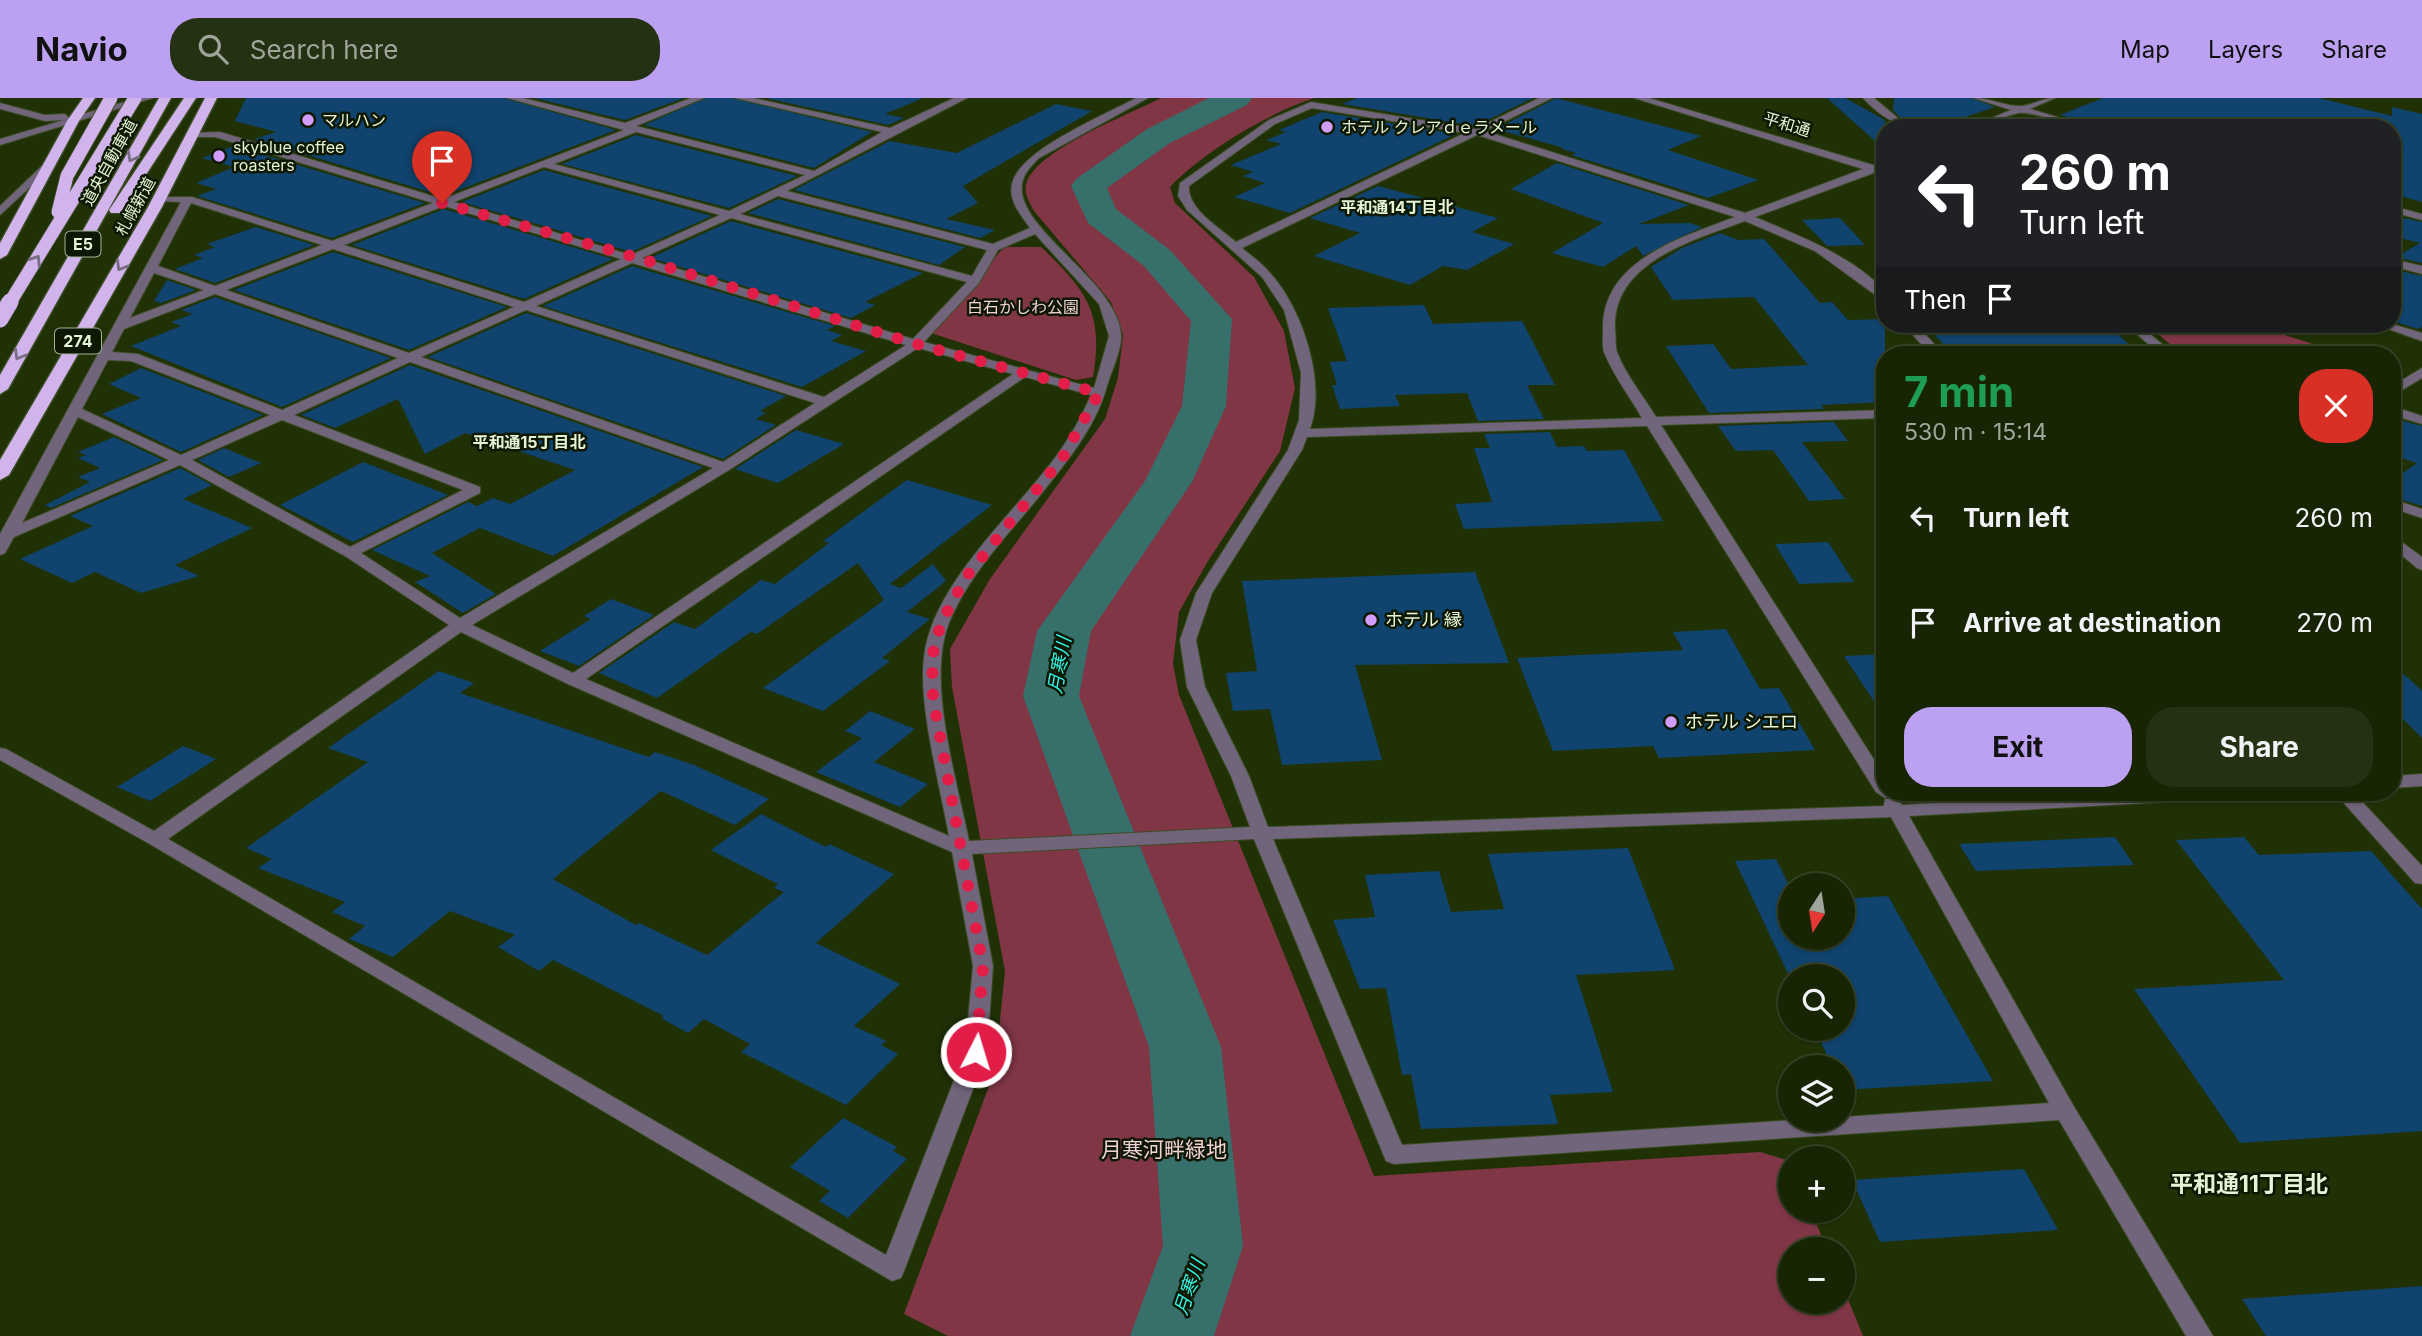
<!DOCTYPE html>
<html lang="en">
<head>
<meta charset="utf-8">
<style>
  body { margin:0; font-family:Inter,"Noto Sans JP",sans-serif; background:#253113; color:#f1f3f6; height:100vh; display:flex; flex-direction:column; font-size:26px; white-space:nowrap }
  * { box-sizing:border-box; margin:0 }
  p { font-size:23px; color:#9fa59a }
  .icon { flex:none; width:38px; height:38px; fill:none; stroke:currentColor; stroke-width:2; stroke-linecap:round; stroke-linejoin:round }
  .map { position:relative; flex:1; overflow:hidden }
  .side { position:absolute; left:1876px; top:248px; width:525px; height:455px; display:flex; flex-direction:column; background:#182504; border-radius:28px; box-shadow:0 2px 5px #0004,0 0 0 2px #364226 }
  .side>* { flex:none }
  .banner { position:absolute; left:1876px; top:21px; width:525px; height:214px; border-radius:28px; box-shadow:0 2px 5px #0004,0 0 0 2px #364226; background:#202124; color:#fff; overflow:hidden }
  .needle { width:46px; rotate:192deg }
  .tools { position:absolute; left:1778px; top:775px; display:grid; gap:14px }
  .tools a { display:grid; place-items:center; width:77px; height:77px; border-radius:50%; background:#182504; box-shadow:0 2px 5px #0004,0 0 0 2px #364226; font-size:35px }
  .pin { position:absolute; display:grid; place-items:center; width:60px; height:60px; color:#fff; margin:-72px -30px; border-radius:50% 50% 50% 0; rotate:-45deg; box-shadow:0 0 7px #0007 }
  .pin .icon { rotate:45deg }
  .me { position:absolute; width:77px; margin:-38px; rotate:5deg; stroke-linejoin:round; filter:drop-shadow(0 0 5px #0008) }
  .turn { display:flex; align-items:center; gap:24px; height:147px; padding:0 28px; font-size:32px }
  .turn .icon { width:91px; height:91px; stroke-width:2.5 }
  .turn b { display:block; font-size:49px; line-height:60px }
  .then { display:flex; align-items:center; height:66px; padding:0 28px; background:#0003; gap:14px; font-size:26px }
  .round { display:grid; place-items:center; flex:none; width:74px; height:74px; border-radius:28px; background:#253113 }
  .head { display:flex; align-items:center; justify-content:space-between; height:119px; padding:0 28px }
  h1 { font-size:42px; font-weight:700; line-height:52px; color:#1e9e55 }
  .button { display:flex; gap:14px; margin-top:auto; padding:14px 28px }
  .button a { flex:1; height:80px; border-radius:28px; background:#bca0f2; color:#111; font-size:28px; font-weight:700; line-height:80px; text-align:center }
  .button a+a { background:#253113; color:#f1f3f6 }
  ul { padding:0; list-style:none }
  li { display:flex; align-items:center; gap:21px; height:105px; padding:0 28px }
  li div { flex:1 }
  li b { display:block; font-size:26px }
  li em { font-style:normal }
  header { display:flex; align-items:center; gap:42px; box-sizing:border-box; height:98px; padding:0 35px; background:#bca0f2; color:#111 }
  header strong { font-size:33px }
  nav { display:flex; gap:38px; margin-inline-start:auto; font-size:24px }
  .search { width:490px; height:63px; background:#253113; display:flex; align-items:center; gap:18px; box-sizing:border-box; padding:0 24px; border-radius:28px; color:#9fa59a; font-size:26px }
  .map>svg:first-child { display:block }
  .green { fill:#813646 }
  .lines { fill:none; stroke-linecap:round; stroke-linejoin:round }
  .river { fill:#376f6b; fill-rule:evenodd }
  .building { fill:#10436d }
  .minor-casing { stroke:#3c4c23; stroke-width:2 }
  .highway-casing { stroke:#3c4c23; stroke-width:3 }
  .minor { fill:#71657b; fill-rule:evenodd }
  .highway { fill:#d2b4ed; fill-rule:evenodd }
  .highway-bridge-far1-casing { stroke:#3c4c23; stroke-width:15; stroke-linecap:butt }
  .highway-bridge-casing { stroke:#3c4c23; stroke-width:18; stroke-linecap:butt }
  .highway-bridge-far1 { stroke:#d2b4ed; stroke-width:13 }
  .highway-bridge { stroke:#d2b4ed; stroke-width:17 }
  .oneway { stroke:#796d83 }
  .route { stroke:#e11d48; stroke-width:12; stroke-dasharray:0 21.6 }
  .poi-dot { fill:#d29dfd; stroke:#0d1702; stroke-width:2.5 }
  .labels { text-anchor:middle; stroke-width:5; stroke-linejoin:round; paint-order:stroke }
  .far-poi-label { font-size:16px; fill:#e5f4d6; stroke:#0d1702; text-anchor:start }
  .far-street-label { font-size:16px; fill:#e5f4d6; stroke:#0d1702 }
  .far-neighbourhood-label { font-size:16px; font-weight:bold; fill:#e5f4d6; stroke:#0d1702 }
  .shield { fill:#0d1702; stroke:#a4b296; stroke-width:2 }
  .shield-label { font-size:16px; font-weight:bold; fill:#e5f4d6 }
  .far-park-label { font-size:16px; fill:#f1d2d6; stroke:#0d1702 }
  .poi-label { font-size:18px; fill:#e5f4d6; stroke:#0d1702; text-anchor:start }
  .water-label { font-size:19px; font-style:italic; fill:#33f3e7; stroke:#0d1702 }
  .near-park-label { font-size:21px; fill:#f1d2d6; stroke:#0d1702 }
  .near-neighbourhood-label { font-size:23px; font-weight:bold; fill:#e5f4d6; stroke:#0d1702 }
</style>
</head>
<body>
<header>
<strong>Navio</strong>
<div class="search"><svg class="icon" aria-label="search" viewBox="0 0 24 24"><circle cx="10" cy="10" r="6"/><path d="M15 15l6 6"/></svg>Search here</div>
<nav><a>Map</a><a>Layers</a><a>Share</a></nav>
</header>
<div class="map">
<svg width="2422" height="1238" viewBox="0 0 2422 1238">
  <rect width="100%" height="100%" fill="#203106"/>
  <!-- green -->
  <path class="green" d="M1161,0H1314C1268,15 1203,54 1170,89L1175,105L1254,179L1284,233L1295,290L1280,353L1208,463L1179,514L1173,566L1179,597L1374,1078L1760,1054L1790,1063V1113H1811L1827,1151L1790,1152V1204H1843V1189L1863,1238H948L904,1216L995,972L1005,873L952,589L950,551L990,481L1105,321L1118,280L1123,237L1111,204L1034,113C1030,105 1024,97 1026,87C1033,53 1130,16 1161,0Z
    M1004,149H1041C1087,193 1104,215 1093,279L1076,282L931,235Z
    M2146,226H2250L2348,257H2183Z"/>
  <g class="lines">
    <!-- river -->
    <path class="river" d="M1209,0H1252L1247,7L1170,45L1107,90L1116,111L1170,152L1232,221L1226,308L1192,384L1091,533L1079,598L1221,949L1243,1148L1214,1238H1130L1163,1148L1149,949L1023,598L1037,533L1145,383L1182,308L1191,223L1144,168L1088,125L1071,88L1076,81L1147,31Z"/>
  </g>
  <!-- building -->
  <path class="building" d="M246,0H504L616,32L443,98L254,41L276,34L235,23Z
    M534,0H684L625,22Z
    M706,0H732L872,34L814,70L644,27Z
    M765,0H923L885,16L904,20L888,27Z
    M1357,0H1533L1475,28L1342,6Z
    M1556,0L1701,38L1668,52L1758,82L1708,100L1571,57L1576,55L1561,51L1564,50L1496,31Z
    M1827,0H1845L1885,22V52Z
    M1894,0H1972L1995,9L1933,30L1900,19L1893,12Z
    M2103,0H2319L2392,18V9L2422,16V104L2392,96V30H2103L2060,17Z
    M1056,6L1092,13L963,88L978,105L946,121L995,132L980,140L794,92L890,43L957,55Z
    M1322,14L1456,36L1290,115L1234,99L1265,85L1243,78L1253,74L1231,67L1281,46L1266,42L1286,34L1279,32Z
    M636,37L797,78L729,110L562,66Z
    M234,48L425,105L332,140L197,98L216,91L196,85L234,69L202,60Z
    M1557,65L1689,107L1639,126L1690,125L1702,129L1643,158L1636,148L1603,169L1552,155L1603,125L1511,91Z
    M544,72L712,118L631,154L462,104Z
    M1378,88L1498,120L1472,134L1514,146L1467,172L1443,168L1410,187L1314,158L1360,135L1310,120Z
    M778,101L965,149L939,167L748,115Z
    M444,111L613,161L524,201L352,147Z
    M1840,120L1865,147L1827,148L1802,122Z
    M2404,120L2422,124V165L2396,159L2420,145L2392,138V126Z
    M731,123L923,175L865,204L875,207L851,220L650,160Z
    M256,129L314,147L215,185L175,171L203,160L194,157L215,149L207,146Z
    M1720,135L1738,142L1764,141L1820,205L1832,204L1848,222L1885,221V304L1821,307L1824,311L1709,315L1666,248L1713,246L1731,271L1808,267L1754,199L1673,202L1651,169L1682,150Z
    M333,154L507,209L409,252L234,192Z
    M632,168L835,228L827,232L842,237L831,243L866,253L802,289L543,208Z
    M2392,171L2422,178V229L2418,231L2392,223Z
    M167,182L196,192L161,205L154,203Z
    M215,199L391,260L282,309L131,248L181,228L171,224L193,216L181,212Z
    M1424,207L1433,226L1522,223L1555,287H1527L1544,321L1478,323L1467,295L1395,297L1400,308L1340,311L1332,287H1337L1330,264L1347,263L1328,210Z
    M526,215L786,298L760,313L766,315L756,321L776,327L723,361L428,259Z
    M1924,226H2107L2140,257H1954Z
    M410,267L703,369L553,458L480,430L432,455L496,496L463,515L415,484L430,478L372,452L468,404L477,408L493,400L510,406L575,372L465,335L425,356L398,301L335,330L301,317Z
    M141,270L263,317L181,354L102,316L141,300L109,286Z
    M2399,322L2422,328V408L2392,399V383L2417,365L2392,357V326Z
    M1834,324L1848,343L1802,344L1845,401L1809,403L1773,352L1736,353L1718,328Z
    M796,332L844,346L778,385L735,371Z
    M1550,334L1557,349L1584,348L1587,353L1624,352L1663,423L1464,431L1455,406L1492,404L1474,350H1490L1484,336Z
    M114,339L163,362L51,410L45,407L90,384L78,379L100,370L78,360L86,357L78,354Z
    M224,350L261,365L229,379L198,362Z
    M363,364L448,397L353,444L280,407Z
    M180,370L212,387L183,401L252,430L175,467L199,478L141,495L95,474L72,485L20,461L93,428L70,418Z
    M907,382L992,407L890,486L901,490L933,466L946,483L907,514L930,521L882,560L890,563L823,613L763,590L884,502L858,465L757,536L751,534L657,600L599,575L674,524L695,531L761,482L775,486L829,445L823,443Z
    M1828,444L1854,484L1799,486L1775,446Z
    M1475,474L1509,565L1355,567L1382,662L1282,667L1270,611L1233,613L1226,575L1257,573L1242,483Z
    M611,501L654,517L579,568L540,553L591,521L584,518Z
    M1726,531L1760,591L1779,590L1815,652L1659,660L1653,648L1553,653L1517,560L1683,552L1673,534Z
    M1885,556V620L1844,558Z
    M2392,565L2422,593V640L2392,610Z
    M439,573L474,585L460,595L649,659L655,654L694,667L769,701L735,727L661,693L553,781L636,827L639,825L707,857L784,794L774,790L778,786L711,752L761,716L826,749L829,746L894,776L816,845L900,886L854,928L886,943L881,947L898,956L846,1007L741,954L750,946L704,921L688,935L661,920L664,918L553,862L539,873L498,849L515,837L450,813L393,859L349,841L365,828L332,814L345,804L258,770L272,761L246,750L368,664L328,650Z
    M870,613L915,631L874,664L928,686L900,709L816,674L862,640L845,633Z
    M183,648L216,661L150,703L117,689Z
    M2115,739L2134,767L1976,773L1959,746Z
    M2244,739L2259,757L2371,753L2422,811V1033L2240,1045L2134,891L2284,882L2176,742Z
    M1628,750L1675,872L1576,877L1613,994L1550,997L1558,1026L1421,1031L1411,976L1402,977L1386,890L1360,891L1333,822L1375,819L1365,777L1439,773L1451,814L1504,811L1488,756Z
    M1776,761L1790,789V840H1843V801L1888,798L1993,983L1843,992V970H1833L1815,931H1843V878L1790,880L1735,763Z
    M843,1020L897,1049L893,1053L907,1061L848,1120L819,1103L830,1093L790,1069Z
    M2024,1071L2058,1132L1880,1144L1852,1082Z
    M2422,1188V1238H2266L2242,1201Z"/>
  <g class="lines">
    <defs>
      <path id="minor" d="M138,0H153L0,47V41L64,22L45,23L0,11V5L45,17L65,16L69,20Z
        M507,0H523L625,25L691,0H704L636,28L814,73L882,34L735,0H753L890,30L954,0H967L787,93L993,146L1030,130C1021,117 1008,103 1012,86C1019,52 1105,17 1136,0H1148L1039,60C1031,68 1024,75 1022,86C1015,131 1118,183 1121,237C1122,252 1111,274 1107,288C1096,330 1064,367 1038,400C1006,439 968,478 949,525C926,583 957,682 969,743L1250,729L1231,678L1187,589L1180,542L1196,495L1288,352L1299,322L1301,275L1284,212L1262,179L1187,112L1178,98L1180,85L1269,22L1311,4L1475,31L1539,0H1552L1485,33L1745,115L1863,71L1634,0H1649L1873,67L1885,63V70L1879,73L1755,119C1799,138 1851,157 1885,193V204L1815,153L1745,123C1694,142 1611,164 1615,232C1616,239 1615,248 1617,254C1625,276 1644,299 1656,319L1885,312V320L1661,327L1885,679V695H1894L1892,698L1885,700L1876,694L1647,328L1307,339L1302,352L1212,495L1196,542L1205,589L1249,678L1268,729L1884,708L1885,701H1899L1902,707L2121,695H2230L2228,699L2221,701L1909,718L2073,1007L2213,1238H2186L2059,1022L1394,1066L1386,1063L1254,741L972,756L993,868L987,954L904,1173L901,1180L892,1183L148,745L0,662V650L6,651L154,733L449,527L345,458L180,367L14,439L5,455L0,457V436L181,104L156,103V99H192L332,143L433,105L215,39H188V35L220,34L443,101L624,32ZM1312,10L1465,35L1236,144C1220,130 1187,111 1189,88L1275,26ZM636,34L805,77L729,113L554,66ZM1477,37L1735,119C1682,139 1600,163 1603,233C1603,240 1602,248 1604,254C1613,277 1630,299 1642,320L1310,331C1327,284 1302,210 1270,175C1262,165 1251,158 1242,150ZM544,69L720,117L631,157L454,104ZM778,98L987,152L972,178L740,116ZM191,105L322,147L215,188L158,168ZM444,108L621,161L524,204L344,147ZM731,120L967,184L913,241L642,160ZM1035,136L1099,206L1109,238L1094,290L924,244L979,185L998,152ZM333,151L514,209L409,255L226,192ZM632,165L906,247L824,299L536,208ZM154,175L204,192L130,220ZM215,196L398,260L282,312L138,256L112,254L124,231ZM526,212L815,305L723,364L421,259ZM918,250L1013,276L573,575L472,527L729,372ZM108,262L131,263L270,317L181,357L82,311ZM410,264L713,370L460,520L361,455L480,395V389L294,317ZM1025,279L1091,297C1082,318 1071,338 1057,357C1015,415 932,486 924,559C918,607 940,688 949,738L586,581ZM78,319L169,362L22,425ZM282,322L463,392L350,449L192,362ZM461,534L568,586L952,754L973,868L965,954L886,1157L168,741ZM1891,719L2049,1005L1843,1019V1022H1794L1402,1047L1273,741Z
        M1863,0H1874L1899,21L1924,30C1898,30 1881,19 1863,0Z
        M1974,0C1989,0 2008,9 2021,8C2033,7 2042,0 2055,0L2030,11L2094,30C2072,30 2035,13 2019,15C2001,18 1987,30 1967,30L2011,12Z
        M45,65L54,67L0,117V108Z
        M2392,108L2422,116V122L2392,114Z
        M2392,161L2422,168V176L2392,168Z
        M1903,226H1916L1944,257H1931Z
        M2125,226H2138L2175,257H2161Z
        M2374,226H2392L2422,235V243Z
        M2422,270V280L2392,298V288Z
        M2392,308L2422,318V326L2392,317Z
        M2392,401L2422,411V420L2392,410Z
        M2392,437L2422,459V472L2417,470L2392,449Z
        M2422,676V688L2392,690V678Z
        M2335,695H2354L2422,768V786L2415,785Z"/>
      <path id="highway" d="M83,0H95L79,23L7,157L0,161V145L67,23Z
        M159,0H171L8,291L0,296V277Z
        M184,0H196L121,115H111L109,112Z
        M205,0H217L162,109L9,377L0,382V362L148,109Z"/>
    </defs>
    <!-- minor casing -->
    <use href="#minor" class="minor-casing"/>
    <!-- highway casing -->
    <use href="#highway" class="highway-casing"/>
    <!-- minor -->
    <use href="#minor" class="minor"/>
    <!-- highway -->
    <use href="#highway" class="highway"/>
    <defs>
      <path id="highway-bridge-far1" d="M58,114L67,78L111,0
        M9,206L135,0"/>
      <path id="highway-bridge" d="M0,221L10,204"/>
    </defs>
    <!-- highway-bridge-far1 casing -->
    <use href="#highway-bridge-far1" class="highway-bridge-far1-casing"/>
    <!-- highway-bridge casing -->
    <use href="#highway-bridge" class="highway-bridge-casing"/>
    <!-- highway-bridge-far1 -->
    <use href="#highway-bridge-far1" class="highway-bridge-far1"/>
    <!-- highway-bridge -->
    <use href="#highway-bridge" class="highway-bridge"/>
  </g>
  <!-- one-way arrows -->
  <defs><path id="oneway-chevron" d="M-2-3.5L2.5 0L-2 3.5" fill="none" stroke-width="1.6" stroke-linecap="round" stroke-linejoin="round" transform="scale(1.75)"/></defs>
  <g class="oneway">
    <use href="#oneway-chevron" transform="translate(132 59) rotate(119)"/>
    <use href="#oneway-chevron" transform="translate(36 162) rotate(-57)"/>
    <use href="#oneway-chevron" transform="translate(121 168) rotate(120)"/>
    <use href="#oneway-chevron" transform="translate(19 257) rotate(120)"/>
  </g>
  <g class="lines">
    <!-- route -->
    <path class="route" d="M442,105L635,159L916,246L1099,295L1063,359L966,479L941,525L932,559L933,601L983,868L976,954"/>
  </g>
  <!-- markers -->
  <g class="poi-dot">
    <circle cx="308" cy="22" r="7"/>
    <circle cx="1327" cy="29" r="7"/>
    <circle cx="219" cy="58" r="7"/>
    <circle cx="1371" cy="522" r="7"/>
    <circle cx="1671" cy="624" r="7"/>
  </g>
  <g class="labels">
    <!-- far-poi labels -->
    <g class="far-poi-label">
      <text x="322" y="28">マルハン</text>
      <text x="1341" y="35">ホテル クレアｄｅラメール</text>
      <text x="233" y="55">skyblue coffee<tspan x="233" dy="18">roasters</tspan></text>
    </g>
    <!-- far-street labels -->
    <g class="far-street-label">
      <text transform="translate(1787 26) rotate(17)" y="6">平和通</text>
      <text transform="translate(109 64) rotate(-61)" y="6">道央自動車道</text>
      <text transform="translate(135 108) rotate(-61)" y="6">札幌新道</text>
    </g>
    <!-- far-neighbourhood labels -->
    <g class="far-neighbourhood-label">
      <text x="1397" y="115">平和通14丁目北</text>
      <text x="529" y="350">平和通15丁目北</text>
    </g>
    <!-- shield labels -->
    <g class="shield">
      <rect x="65.5" y="133.5" width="35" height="25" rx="5"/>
      <rect x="55" y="230.5" width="46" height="25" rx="5"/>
    </g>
    <g class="shield-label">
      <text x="83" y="152">E5</text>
      <text x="78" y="249">274</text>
    </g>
    <!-- far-park labels -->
    <g class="far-park-label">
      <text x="1023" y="215">白石かしわ公園</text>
    </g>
    <!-- poi labels -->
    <g class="poi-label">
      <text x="1385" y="528">ホテル 縁</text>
      <text x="1685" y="630">ホテル シエロ</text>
    </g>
    <!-- water labels -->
    <g class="water-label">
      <text transform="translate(1059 567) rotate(-80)" y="7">月寒川</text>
      <text transform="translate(1189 1189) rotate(-71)" y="7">月寒川</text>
    </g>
    <!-- near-park labels -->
    <g class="near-park-label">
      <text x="1164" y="1059">月寒河畔緑地</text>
    </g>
    <!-- near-neighbourhood labels -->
    <g class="near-neighbourhood-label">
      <text x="2249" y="1094">平和通11丁目北</text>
    </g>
  </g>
</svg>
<div class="tools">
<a><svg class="needle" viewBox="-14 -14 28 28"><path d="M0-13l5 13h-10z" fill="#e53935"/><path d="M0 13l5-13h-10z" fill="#9fa59a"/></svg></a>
<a><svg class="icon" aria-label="search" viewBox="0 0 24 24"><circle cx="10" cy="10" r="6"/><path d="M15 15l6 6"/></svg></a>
<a><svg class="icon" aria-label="layers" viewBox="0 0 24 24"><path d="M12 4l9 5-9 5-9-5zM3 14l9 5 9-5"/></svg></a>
<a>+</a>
<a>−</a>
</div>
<div class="pin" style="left:442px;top:105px;background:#d93025"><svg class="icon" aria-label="arrive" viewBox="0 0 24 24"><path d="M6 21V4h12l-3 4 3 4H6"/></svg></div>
<svg class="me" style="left:976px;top:954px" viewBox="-20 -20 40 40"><circle r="17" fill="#e11d48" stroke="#fff" stroke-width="3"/><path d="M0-11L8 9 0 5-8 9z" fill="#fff"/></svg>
<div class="banner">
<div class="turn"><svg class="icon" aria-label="left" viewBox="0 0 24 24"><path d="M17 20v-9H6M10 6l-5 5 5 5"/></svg><div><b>260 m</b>Turn left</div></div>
<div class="then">Then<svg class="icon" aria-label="arrive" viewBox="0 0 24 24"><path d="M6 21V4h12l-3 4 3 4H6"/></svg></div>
</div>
<section class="side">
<div class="head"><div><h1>7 min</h1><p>530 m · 15:14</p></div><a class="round" style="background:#d93025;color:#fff"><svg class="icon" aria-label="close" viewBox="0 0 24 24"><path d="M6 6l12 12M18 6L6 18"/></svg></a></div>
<ul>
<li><svg class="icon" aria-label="left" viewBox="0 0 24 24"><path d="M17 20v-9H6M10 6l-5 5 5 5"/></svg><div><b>Turn left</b></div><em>260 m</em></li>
<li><svg class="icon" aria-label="arrive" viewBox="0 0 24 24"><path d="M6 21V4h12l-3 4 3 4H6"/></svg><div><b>Arrive at destination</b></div><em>270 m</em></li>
</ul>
<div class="button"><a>Exit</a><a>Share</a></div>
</section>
</div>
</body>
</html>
